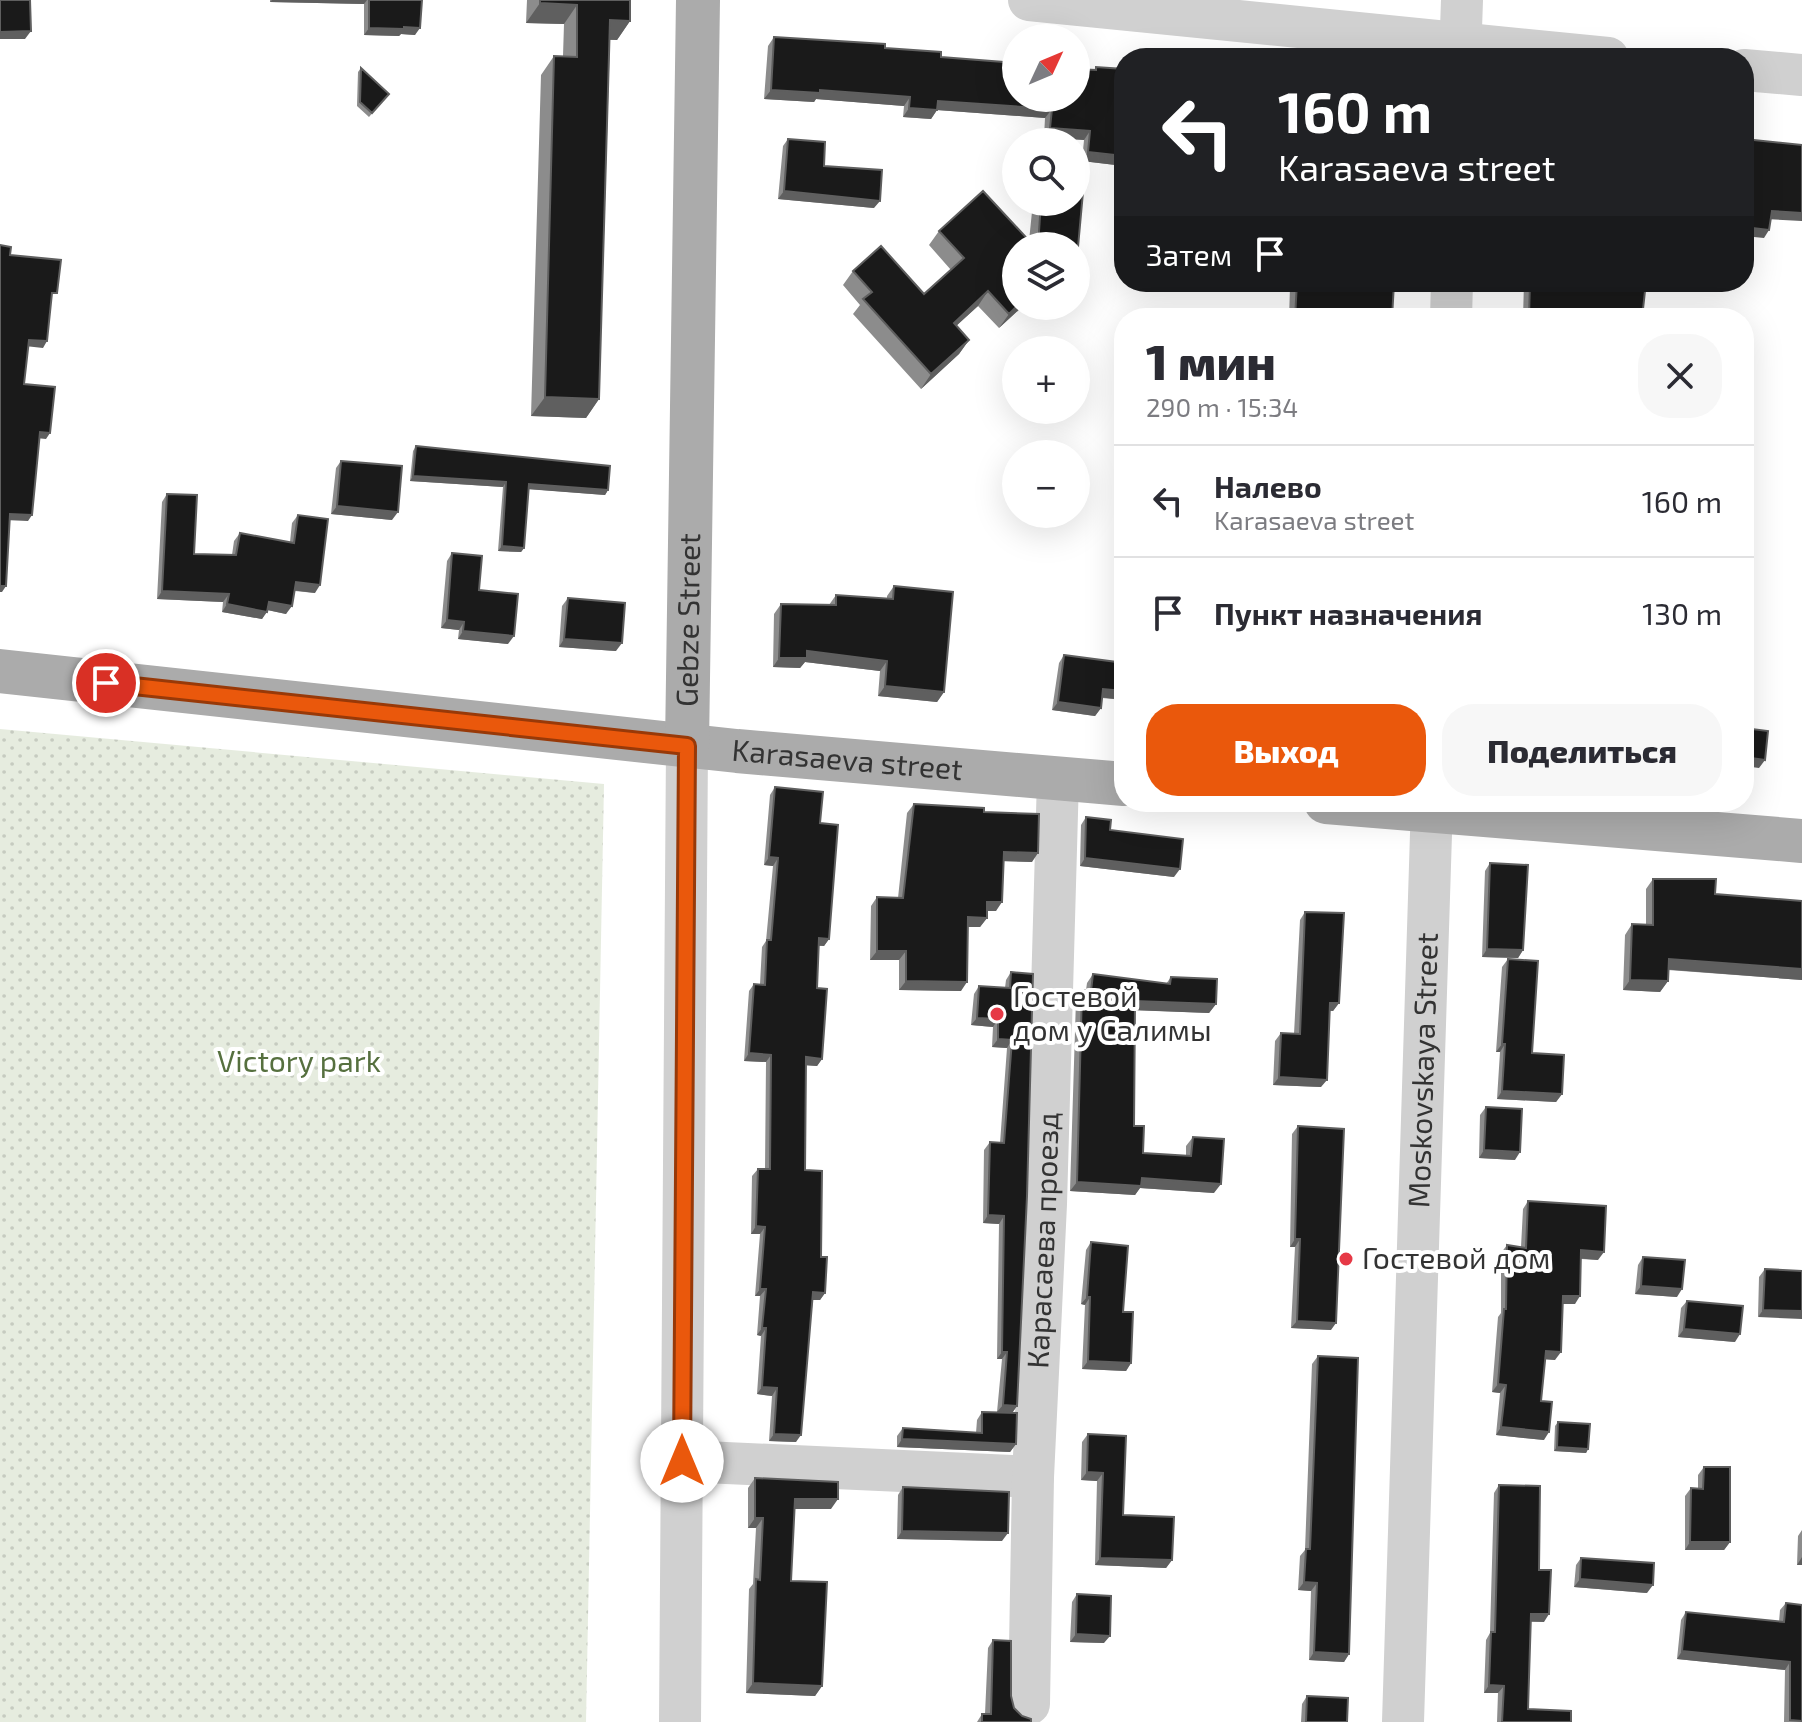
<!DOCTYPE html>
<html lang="ru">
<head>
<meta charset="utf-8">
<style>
  body { margin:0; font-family:"Exo 2",sans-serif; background:#f7f7f7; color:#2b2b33; height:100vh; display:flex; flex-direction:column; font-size:30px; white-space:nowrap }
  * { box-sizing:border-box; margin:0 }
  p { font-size:26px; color:#7c7c81 }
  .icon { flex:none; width:44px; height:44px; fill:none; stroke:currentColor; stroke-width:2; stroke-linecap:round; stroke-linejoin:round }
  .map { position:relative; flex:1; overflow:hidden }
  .panel { position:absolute; left:1114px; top:308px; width:640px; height:504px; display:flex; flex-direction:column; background:#fff; border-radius:32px; box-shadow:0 8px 32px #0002 }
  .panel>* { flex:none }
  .hud { position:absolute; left:1114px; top:48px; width:640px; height:244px; border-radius:32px; box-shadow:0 8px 32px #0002; background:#202124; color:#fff; overflow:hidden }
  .needle { width:52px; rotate:46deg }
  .fabs { position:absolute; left:1002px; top:24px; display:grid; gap:16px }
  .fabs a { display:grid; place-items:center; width:88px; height:88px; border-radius:50%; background:#fff; box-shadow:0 8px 32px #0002; font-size:40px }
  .pin { position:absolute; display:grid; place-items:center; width:68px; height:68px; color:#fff; margin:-34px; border:4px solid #fff; border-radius:50%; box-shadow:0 2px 8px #0007 }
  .me { position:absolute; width:88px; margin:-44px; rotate:0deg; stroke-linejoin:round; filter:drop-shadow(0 0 6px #0008) }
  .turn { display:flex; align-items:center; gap:28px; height:168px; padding:0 32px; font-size:36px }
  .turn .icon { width:104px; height:104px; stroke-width:2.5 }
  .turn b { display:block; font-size:56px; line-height:68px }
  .then { display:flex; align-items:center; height:76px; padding:0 32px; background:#0003; gap:16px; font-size:30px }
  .round { display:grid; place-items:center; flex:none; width:84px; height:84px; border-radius:32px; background:#f7f7f7 }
  .summary { display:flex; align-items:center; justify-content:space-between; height:136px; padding:0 32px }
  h1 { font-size:48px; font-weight:800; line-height:60px }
  .button { display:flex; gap:16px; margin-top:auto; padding:16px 32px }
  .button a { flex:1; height:92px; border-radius:32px; background:#ea580c; color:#fff; font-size:32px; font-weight:800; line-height:92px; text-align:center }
  .button a+a { background:#f7f7f7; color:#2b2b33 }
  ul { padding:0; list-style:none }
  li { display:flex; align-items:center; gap:24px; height:112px; padding:0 32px; border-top:2px solid #e1e1e2 }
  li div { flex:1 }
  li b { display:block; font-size:30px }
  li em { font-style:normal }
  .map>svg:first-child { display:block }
  .park { fill:url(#park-dots) }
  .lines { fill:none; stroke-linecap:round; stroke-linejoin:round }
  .minor { stroke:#d0d0d0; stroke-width:42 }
  .major { stroke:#ababab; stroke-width:44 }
  .wall { fill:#8c8c8c }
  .shaded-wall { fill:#5f5f5f }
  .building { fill:#1a1a1a; stroke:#5f5f5f; stroke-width:2 }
  .route-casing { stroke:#983908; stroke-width:20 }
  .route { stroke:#ea580c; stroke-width:14 }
  .poi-dot { fill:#e63946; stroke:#fff; stroke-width:3 }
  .labels { text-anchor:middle; stroke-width:8; stroke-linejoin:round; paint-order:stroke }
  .street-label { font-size:30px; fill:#333; stroke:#fff }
  .poi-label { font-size:30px; fill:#333; stroke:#fff; text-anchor:start }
  .park-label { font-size:30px; fill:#56703f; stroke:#fff }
</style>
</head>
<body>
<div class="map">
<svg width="1802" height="1722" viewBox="0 0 1802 1722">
  <defs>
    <pattern id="park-dots" width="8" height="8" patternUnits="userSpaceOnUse" patternTransform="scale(2)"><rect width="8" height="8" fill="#e6ecdf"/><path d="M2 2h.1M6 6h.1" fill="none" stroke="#c6cbc0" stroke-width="1.8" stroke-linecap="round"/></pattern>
  </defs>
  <rect width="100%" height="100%" fill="#fff"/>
  <!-- park -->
  <path class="park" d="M0,729L604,784L586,1722H0Z"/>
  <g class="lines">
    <!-- minor -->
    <g class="minor">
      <path d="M1029,0L1608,58"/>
      <path d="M1460,58L1462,0"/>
      <path d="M1744,70L1802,75"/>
      <path d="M1451,318L1452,282"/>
      <path d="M682,1461L1033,1477"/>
      <path id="s1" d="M1029,1704L1033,1477L1046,1204L1058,778"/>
      <path d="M680,1722L687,746"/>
      <path id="s2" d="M1403,1722L1432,802"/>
    </g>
    <!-- major -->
    <g class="major">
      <path id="s3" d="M0,671L737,751L1124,784"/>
      <path id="s4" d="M687,746L698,0"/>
      <path d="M1326,802L1802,841"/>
    </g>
  </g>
  <!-- wall -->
  <path class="wall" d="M270,0H422L415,35L401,34L399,36L364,35V4L270,2Z
    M527,0H630V21L617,40H610L599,399L586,418L531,416L541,75L554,56H563L564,24L526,23Z
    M774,37L885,48L941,57L1094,70L1096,67L1124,166L1082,161L1084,140L1044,137L1045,118L937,110L931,119L903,117L904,106L816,99L814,102L764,99L768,46Z
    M361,68L389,94L369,117L357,106L358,72Z
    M788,139L824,166L874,208L778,199L783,146Z
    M1033,202H1076L1077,258L1076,260V246H1016V306H1023L999,328L978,306L956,326L969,340L959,354L921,389L853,314L860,305L843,285L853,271L924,294L951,270L929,245L939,231L1029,241Z
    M1294,282H1388L1392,318H1289L1290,287Z
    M1524,282H1646L1642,318H1523Z
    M416,446L608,490L605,495L529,489L524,548L521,552L498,551L503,487L410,481L413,451Z
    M341,461L392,520L331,514L336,468Z
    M167,494L194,554L232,555L234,541L240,533L290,542L292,523L298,515L315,593L295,591L286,614L267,610L262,619L222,612L223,602L157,599L162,502Z
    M452,553L508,644L458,639L459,630L441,628L447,561Z
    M894,586L944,692L937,702L878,696L880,671L805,662L800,668L773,667L774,614L781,604L829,605L836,595L887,599V596Z
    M568,598L616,651L559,647L562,606Z
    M1124,646V700L1102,698L1101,708L1095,716L1052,710L1059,663L1064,655L1119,663L1121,651Z
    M775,787L820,823L829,939L824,946H819L817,988L822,1059L817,1066L806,1065L805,1170L821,1257L825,1293L820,1300H813L796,1442L769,1441L772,1396L757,1394L761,1336L757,1335L760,1296H755L760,1234H751L752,1176L758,1169H765L766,1062L744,1061L749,991L754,984H760L762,947L766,941L773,866L764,865L770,795Z
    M914,804L984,812L1032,862L1004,861L996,911H987V918L980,927H968L961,991L899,990V960H870L871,906L877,897L898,898L907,813Z
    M1086,817L1110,830L1174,877L1080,866L1081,825Z
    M1490,863L1523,950L1518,958L1482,957L1485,871Z
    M1653,879L1715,894L1802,901V980L1668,970V981L1660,992L1623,990L1625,935L1632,924L1646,925V889Z
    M1305,912L1339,1003L1333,1011H1330L1321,1087L1273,1085L1275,1041L1281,1033L1294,1034L1300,920Z
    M1508,959L1532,1053L1562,1094L1556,1102L1497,1099L1500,1052H1496L1502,967Z
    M1011,972L1017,1406L1012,1413L1016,1444L1010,1452L897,1447V1436L903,1428L976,1433L977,1420L982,1412H997L1002,1359H997L999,1224L983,1223L984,1150L990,1142L1000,1143L1007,1048L992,1047L993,1027L971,1025L974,994L979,986L1005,988L1006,980Z
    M1093,974L1166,984L1171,977L1216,1004L1209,1013L1135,1010L1134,1126L1143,1153L1186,1156V1146L1193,1137L1214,1193L1140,1188L1135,1195L1070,1191L1076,999L1082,990H1086L1087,983Z
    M1486,1107L1515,1160L1479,1158L1480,1115Z
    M1298,1126L1331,1330L1291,1328L1295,1247H1290L1292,1134Z
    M1528,1201L1598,1260L1581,1259L1575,1304H1562L1555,1360L1545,1359L1541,1401L1544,1440L1496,1435L1500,1393L1492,1392L1498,1317L1501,1313V1253L1507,1245L1521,1247L1523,1209Z
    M1091,1242L1123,1312L1131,1363L1126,1371L1082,1369L1085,1305L1081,1304L1086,1250Z
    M1643,1257L1677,1297L1635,1294L1638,1265Z
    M1765,1269L1802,1271L1758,1317L1759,1277Z
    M1687,1301L1735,1342L1678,1337L1681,1308Z
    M1318,1356L1349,1654L1344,1662L1309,1660L1311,1591L1298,1590L1300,1556L1305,1550L1312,1364Z
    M1558,1422L1588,1449L1586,1453L1554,1451L1555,1426Z
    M1088,1434L1123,1515L1172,1560L1166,1568L1095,1565L1097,1481L1081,1480L1082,1442Z
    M1704,1467L1730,1542L1724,1550H1685V1496L1691,1488H1698V1475Z
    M755,1478L831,1509H794L791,1581L822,1686L815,1696L746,1693L749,1589L753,1584L756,1528H748V1488Z
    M1499,1485L1539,1570L1544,1622H1531L1528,1709L1571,1722H1497L1498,1693H1484L1486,1640L1490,1633L1494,1493Z
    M903,1487L1002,1541L897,1539L898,1495Z
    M1802,1530V1565H1797L1798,1536Z
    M1581,1558L1647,1593L1574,1587L1576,1565Z
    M1077,1594L1104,1643L1070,1642L1072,1602Z
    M1786,1603L1802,1722H1784L1785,1670L1677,1659L1681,1620L1686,1612L1779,1622L1780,1610Z
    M993,1640L1014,1708L1022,1716L1031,1722H977L982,1714H985L988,1648Z
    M1307,1696L1347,1722H1301L1302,1704Z"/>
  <!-- shaded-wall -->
  <path class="shaded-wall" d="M272,0H367L364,4L270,2Z
    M540,3L577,5L564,24L526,23Z
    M610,20L630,21L617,40L597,39Z
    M404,27L420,28L415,35L401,34L399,36L364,35L369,28Z
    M31,31L25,39H0V32Z
    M771,90H820L910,97L904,106L816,99L814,102L764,99Z
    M938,101L1052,109L1045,118L937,110L931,119L903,117L909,108Z
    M1050,128L1090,131L1084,140L1044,137Z
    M1088,152L1124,156V166L1082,161Z
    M784,191L880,201L874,208L778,199Z
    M1772,211L1802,213V221L1766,219Z
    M1744,227L1769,230L1764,238L1744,236Z
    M988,291L978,306L944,337L954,323Z
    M1017,306H1023L999,328L1009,314Z
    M29,340L47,341L43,348L25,346Z
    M969,340L959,354L921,389L931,374Z
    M545,397L599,399L586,418L531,416Z
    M40,432L50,433L46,439L36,438Z
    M413,476L506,482L503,487L410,481Z
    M529,484L608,490L605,495L526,489Z
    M337,506L398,512L392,520L331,514Z
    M10,514L32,515L28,521L5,520Z
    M502,546L524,548L521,552L498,551Z
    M296,582L320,585L315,593L291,590Z
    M0,586H6L2,592H0Z
    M162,591L229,594L223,602L157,599Z
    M269,602L292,606L286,614L263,609Z
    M227,604L267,612L262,619L222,612Z
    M447,620L464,622L459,630L441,628Z
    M463,631L514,636L508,644L458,639Z
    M564,639L622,643L616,651L559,647Z
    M807,651L887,661L880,671L805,662L800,668L773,667L779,658Z
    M885,686L944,692L937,702L878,696Z
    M1103,689L1124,691V700L1098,697Z
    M1058,702L1101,708L1095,716L1052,710Z
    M1744,757L1765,760L1759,768L1744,766Z
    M1004,852L1038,853L1032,862L997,861Z
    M769,857L778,858L773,866L764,865Z
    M1085,858L1180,869L1174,877L1080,866Z
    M987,902H1002L996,911H981Z
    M968,917L987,918L980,927H962Z
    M819,938L829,939L824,946L814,945Z
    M1487,949L1523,950L1518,958L1482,957Z
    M877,951H906L899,960H870Z
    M1669,959L1802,969V980L1661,969Z
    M1630,980L1668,981L1660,992L1623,990Z
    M906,981L967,982L961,991L899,990Z
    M1135,1001L1216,1004L1209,1013L1129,1010Z
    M1330,1003H1339L1333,1011L1324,1010Z
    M977,1018L998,1019L993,1027L971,1025Z
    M998,1039L1012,1040L1007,1048L992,1047Z
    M1502,1044H1505L1500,1052H1496Z
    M749,1053L771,1055L766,1062L744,1061Z
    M806,1057L822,1059L817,1066L801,1065Z
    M1279,1077L1327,1080L1321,1087L1273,1085Z
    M1502,1091L1562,1094L1556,1102L1497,1099Z
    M1484,1150L1520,1152L1515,1160L1479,1158Z
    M1142,1178L1221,1184L1214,1193L1140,1188L1135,1195L1070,1191L1077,1182Z
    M988,1215L1004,1216L999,1224L983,1223Z
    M756,1226L765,1227L760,1234H751Z
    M1295,1239H1300L1295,1247H1290Z
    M1581,1250L1604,1252L1598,1260L1575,1258Z
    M1641,1286L1682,1289L1677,1297L1635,1294Z
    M760,1289H766L760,1296H755Z
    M813,1292L825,1293L820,1300H808Z
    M1563,1296H1580L1575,1304H1557Z
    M1087,1297H1090L1085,1305L1081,1304Z
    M1763,1310L1802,1311V1319L1758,1317Z
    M1297,1321L1336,1323L1331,1330L1291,1328Z
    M762,1328H766L761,1336L757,1335Z
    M1684,1329L1740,1334L1735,1342L1678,1337Z
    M1546,1351L1561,1352L1555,1360L1541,1359Z
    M1002,1352H1007L1002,1359H997Z
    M1088,1361L1131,1363L1126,1371L1082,1369Z
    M1498,1384L1506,1385L1500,1393L1492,1392Z
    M762,1387L777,1388L772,1396L757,1394Z
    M1003,1405L1017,1406L1012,1413L997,1412Z
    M1501,1427L1549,1432L1544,1440L1496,1435Z
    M774,1434L801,1435L796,1442L769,1441Z
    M902,1439L1016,1444L1010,1452L897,1447Z
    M1557,1447L1588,1449L1586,1453L1554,1451Z
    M1087,1472L1103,1473L1097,1481L1081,1480Z
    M795,1499H838L831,1509H788Z
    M755,1518H763L756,1528H748Z
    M902,1531L1008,1533L1002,1541L897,1539Z
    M1690,1542H1730L1724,1550H1685Z
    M1802,1557V1565H1797Z
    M1100,1558L1172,1560L1166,1568L1095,1565Z
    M1580,1579L1653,1585L1647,1593L1574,1587Z
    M1304,1582L1317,1583L1311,1591L1298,1590Z
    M1531,1614H1549L1544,1622L1526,1621Z
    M1076,1634L1110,1636L1104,1643L1070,1642Z
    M1682,1651L1790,1662L1785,1670L1677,1659Z
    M1314,1652L1349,1654L1344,1662L1309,1660Z
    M753,1683L822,1686L815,1696L746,1693Z
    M1489,1685L1504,1686L1498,1693H1484Z"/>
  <!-- building -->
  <path class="building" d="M0,0H30L31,31L0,32Z
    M369,0H422L420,28L404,27V29L369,28Z
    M540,0H630V21L610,20L599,399L545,397L554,56L577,57V5L540,3Z
    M774,37L885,44V48L941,52V57L1016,63V98H1076V69L1096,70V67L1124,69V156L1088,152L1090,131L1050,128L1052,109L938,101L937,110L909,108L910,97L820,90V93L771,90Z
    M361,68L389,94L372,113L360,102Z
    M788,139L825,142L824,166L882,170L880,201L784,191Z
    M1744,139L1802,145V213L1772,211L1769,230L1744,227Z
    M983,191L1034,246H1016V306H1017L1009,314L988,291L954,323L969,340L931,374L863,299L872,292L853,271L881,246L924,294L964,258L939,231Z
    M1076,192H1083L1077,258H1076V246H1038L1041,202H1076Z
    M0,245L11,247L10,255L61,260L57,293H52L47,341L29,340L24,384L55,387L50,433L40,432L32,515L10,514L6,586H0Z
    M1297,282L1394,283L1392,318H1295Z
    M1530,282H1646L1642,318H1529Z
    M416,446L610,466L608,490L529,484L524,548L502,546L506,482L413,476Z
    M341,461L402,466L398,512L337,506Z
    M167,494L197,495L194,554L236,555L240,533L294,543L298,515L328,519L320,585L296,582L292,606L269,602L267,612L227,604L229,594L162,591Z
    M452,553L482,556L479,590L518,594L514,636L463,631L464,622L447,620Z
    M894,586L953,592L944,692L885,686L887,661L807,651V658H779L781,604L836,605V595L893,599Z
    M568,598L625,603L622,643L564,639Z
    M1064,655L1124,663V691L1103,689L1101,708L1058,702Z
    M1744,728L1768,731L1765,760L1744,757Z
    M775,787L823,792L820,823L838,825L829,939L819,938L817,988L827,989L822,1059L806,1057L805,1170L822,1171L821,1257H827L825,1293L813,1292L801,1435L774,1434L777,1388L762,1387L766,1328H762L766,1289H760L765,1227L756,1226L758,1169H770L771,1055L749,1053L754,984L765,985L767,940H771L778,858L769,857Z
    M914,804L984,808V812L1039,814L1038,853L1004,852L1002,902H987V918L968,917L967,982L906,981V951H877V897L903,898Z
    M1086,817L1111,820L1110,830L1183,839L1180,869L1085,858Z
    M1490,863L1528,865L1523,950L1487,949Z
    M1653,879H1716L1715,894L1802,901V969L1669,959L1668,981L1630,980L1632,924L1653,925Z
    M1305,912L1344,913L1339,1003H1330L1327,1080L1279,1077L1281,1033L1300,1034Z
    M1508,959L1538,961L1532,1053L1564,1055L1562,1094L1502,1091L1505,1044H1502Z
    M1011,972L1033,974L1027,1196L1017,1406L1003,1405L1007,1352H1002L1004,1216L988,1215L990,1142L1004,1143L1012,1040L998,1039V1019L977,1018L979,986L1010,988Z
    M1093,974L1170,984L1171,977L1217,979L1216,1004L1135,1001L1134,1126H1144L1143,1153L1191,1156L1193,1137L1224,1139L1221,1184L1142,1178L1141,1186L1077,1182L1082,990L1091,991Z
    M1486,1107L1522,1109L1520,1152L1484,1150Z
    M1298,1126L1344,1129L1336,1323L1297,1321L1300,1239H1295Z
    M1528,1201L1606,1206L1604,1252L1581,1250L1580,1296H1563L1561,1352L1546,1351L1541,1401L1552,1402L1549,1432L1501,1427L1506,1385L1498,1384L1504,1309H1506L1507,1245L1526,1248Z
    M1091,1242L1128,1246L1123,1312H1133L1131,1363L1088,1361L1090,1297H1087Z
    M1643,1257L1685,1260L1682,1289L1641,1286Z
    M1765,1269L1802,1271V1311L1763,1310Z
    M1687,1301L1743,1306L1740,1334L1684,1329Z
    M1318,1356L1358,1358L1349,1654L1314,1652L1317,1583L1304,1582L1306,1549H1310Z
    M982,1412L1017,1413L1016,1444L902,1439L903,1428L982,1433Z
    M1558,1422L1590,1424L1588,1449L1557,1447Z
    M1088,1434L1126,1436L1123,1515L1174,1517L1172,1560L1100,1558L1103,1473L1087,1472Z
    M1704,1467H1730V1542H1690L1691,1488L1703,1489Z
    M755,1478L838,1482V1499H795L791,1581L827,1582L822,1686L753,1683L756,1579L760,1580L763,1518H755Z
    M1499,1485L1540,1486L1539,1570H1551L1549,1614H1531L1528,1709L1571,1711V1722H1502L1504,1686L1489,1685L1491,1632H1495Z
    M903,1487L1009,1492L1008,1533L902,1531Z
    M1581,1558L1654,1563L1653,1585L1580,1579Z
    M1077,1594L1111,1596L1110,1636L1076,1634Z
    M1786,1603L1802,1605V1721L1790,1720V1662L1682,1651L1686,1612L1784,1622Z
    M993,1640L1011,1641V1696L1014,1708L1022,1716L1031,1719V1722H982V1714H991Z
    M1307,1696L1348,1698L1347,1722H1306Z"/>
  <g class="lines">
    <defs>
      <path id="route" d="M106,683L687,746L682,1461"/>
    </defs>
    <!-- route casing -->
    <use href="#route" class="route-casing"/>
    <!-- route -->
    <use href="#route" class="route"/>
  </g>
  <!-- markers -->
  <g class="poi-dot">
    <circle cx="997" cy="1014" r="8"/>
    <circle cx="1346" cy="1259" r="8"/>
  </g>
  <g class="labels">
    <!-- street labels -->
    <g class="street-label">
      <text dy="10" stroke="none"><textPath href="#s4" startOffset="126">Gebze Street</textPath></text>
      <text dy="10" stroke="none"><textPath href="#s3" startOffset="852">Karasaeva street</textPath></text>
      <text dy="10" stroke="none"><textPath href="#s2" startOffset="652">Moskovskaya Street</textPath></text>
      <text dy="10" stroke="none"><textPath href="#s1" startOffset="464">Карасаева проезд</textPath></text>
    </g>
    <!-- poi labels -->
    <g class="poi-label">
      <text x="1013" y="1007">Гостевой<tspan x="1013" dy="34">дом у Салимы</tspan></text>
      <text x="1362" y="1269">Гостевой дом</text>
    </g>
    <!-- park labels -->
    <g class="park-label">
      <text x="299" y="1072">Victory park</text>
    </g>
  </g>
</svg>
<div class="fabs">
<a><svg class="needle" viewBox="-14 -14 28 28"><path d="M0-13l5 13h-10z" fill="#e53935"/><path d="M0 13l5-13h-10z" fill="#7c7c81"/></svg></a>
<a><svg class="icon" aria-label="search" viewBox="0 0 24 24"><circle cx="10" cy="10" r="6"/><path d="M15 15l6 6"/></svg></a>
<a><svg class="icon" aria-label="layers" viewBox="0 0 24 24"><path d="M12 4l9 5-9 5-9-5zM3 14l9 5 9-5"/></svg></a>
<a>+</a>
<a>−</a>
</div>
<div class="pin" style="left:106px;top:683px;background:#d93025"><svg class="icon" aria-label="arrive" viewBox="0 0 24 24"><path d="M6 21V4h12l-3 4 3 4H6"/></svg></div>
<svg class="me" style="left:682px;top:1461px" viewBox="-20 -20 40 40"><circle r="19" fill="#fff"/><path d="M0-13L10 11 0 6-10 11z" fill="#ea580c"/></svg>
<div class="hud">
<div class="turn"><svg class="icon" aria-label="left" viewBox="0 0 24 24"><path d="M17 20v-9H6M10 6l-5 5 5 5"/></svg><div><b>160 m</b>Karasaeva street</div></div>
<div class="then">Затем<svg class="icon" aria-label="arrive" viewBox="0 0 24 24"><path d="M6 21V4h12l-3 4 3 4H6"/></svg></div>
</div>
<section class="panel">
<div class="summary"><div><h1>1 мин</h1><p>290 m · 15:34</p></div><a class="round"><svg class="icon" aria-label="close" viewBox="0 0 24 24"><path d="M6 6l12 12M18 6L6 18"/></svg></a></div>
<ul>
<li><svg class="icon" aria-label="left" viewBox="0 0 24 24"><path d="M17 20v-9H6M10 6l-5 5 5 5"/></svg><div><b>Налево</b><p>Karasaeva street</p></div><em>160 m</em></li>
<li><svg class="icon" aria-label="arrive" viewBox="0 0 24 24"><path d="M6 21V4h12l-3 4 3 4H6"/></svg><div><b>Пункт назначения</b></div><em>130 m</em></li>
</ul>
<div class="button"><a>Выход</a><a>Поделиться</a></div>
</section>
</div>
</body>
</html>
